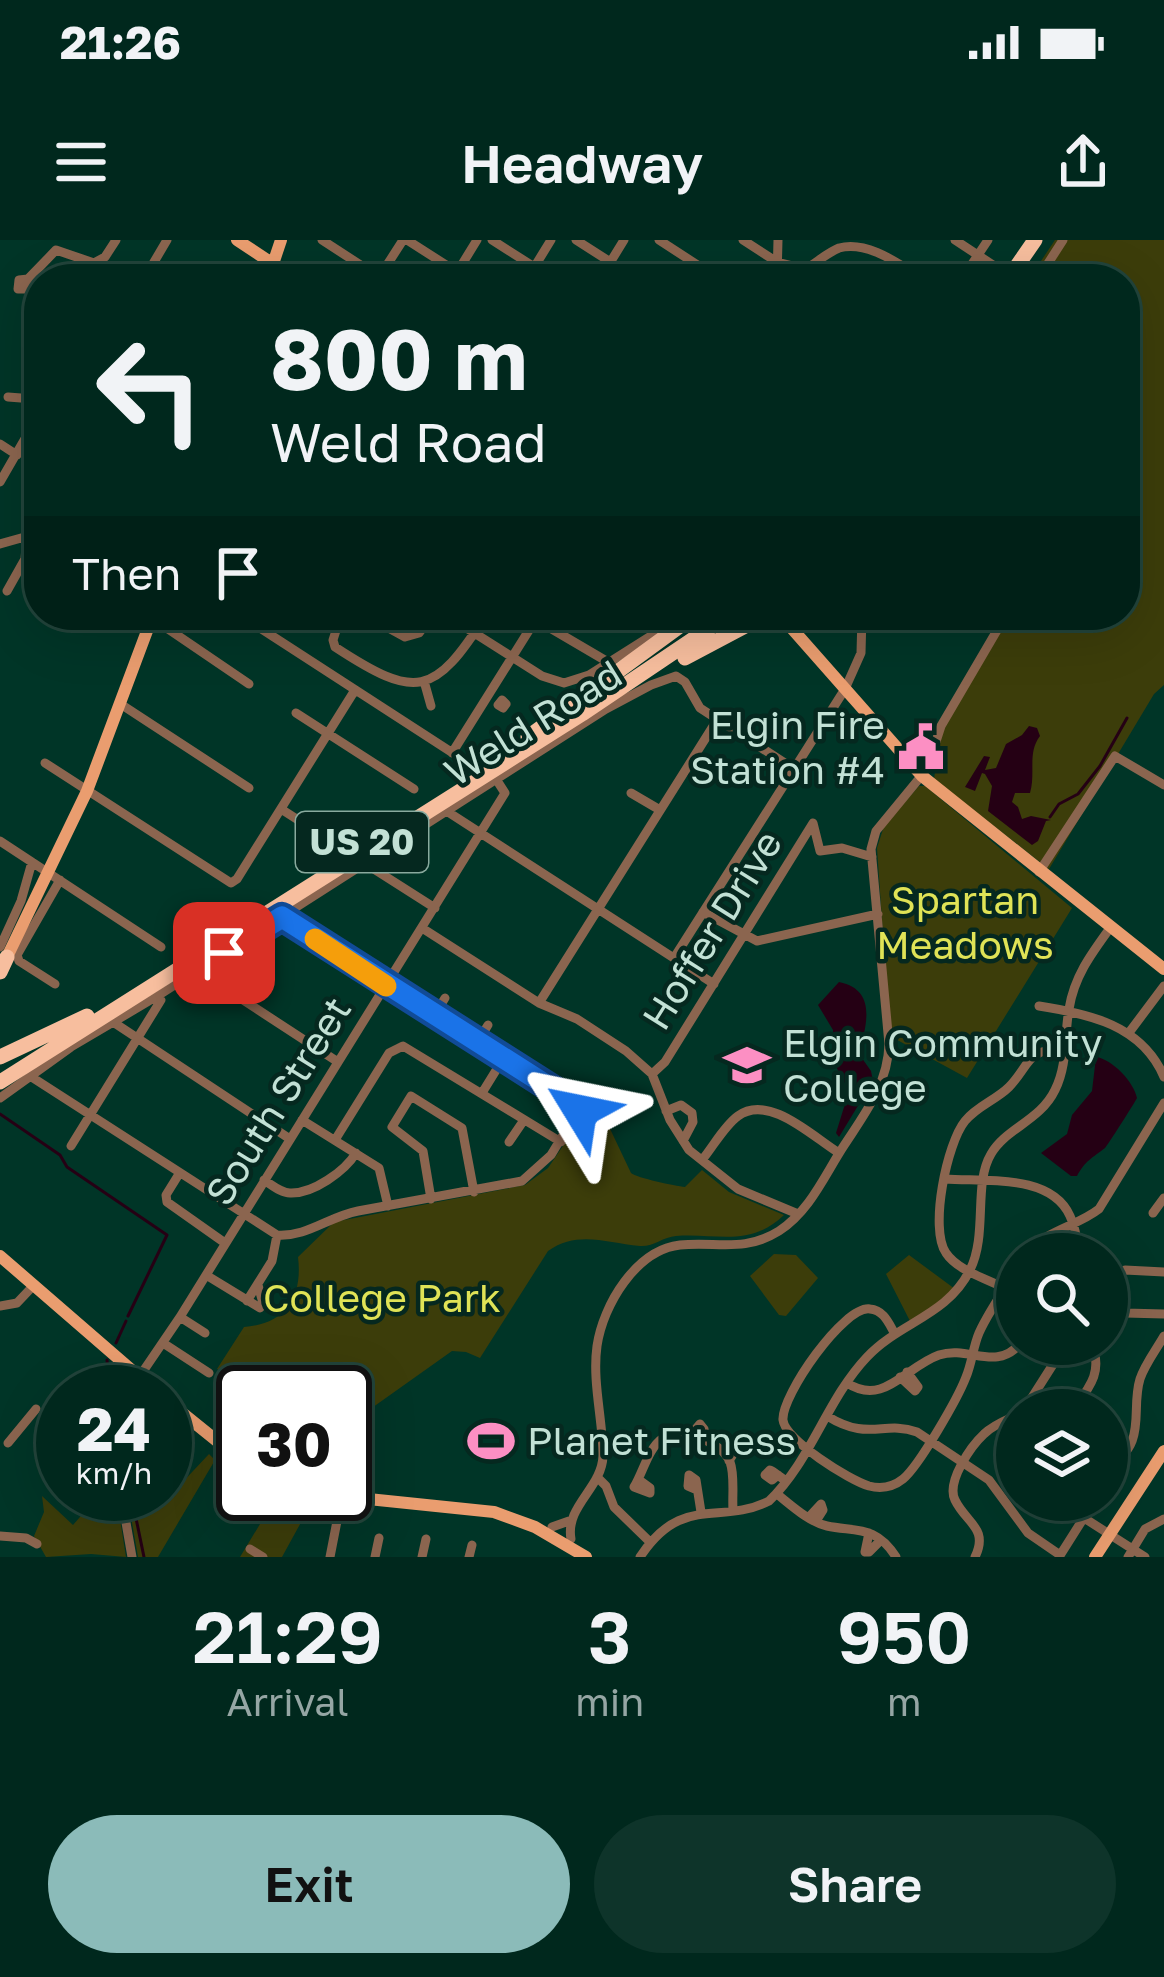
<!DOCTYPE html>
<html lang="en">
<head>
<meta charset="utf-8">
<style>
  body { margin:0; font-family:"Golos Text",sans-serif; background:#0e342a; color:#f1f3f6; height:100vh; display:flex; flex-direction:column; font-size:45px; white-space:nowrap }
  * { box-sizing:border-box; margin:0 }
  p { font-size:39px; color:#95a6a4 }
  .icon { flex:none; width:66px; height:66px; fill:none; stroke:currentColor; stroke-width:2; stroke-linecap:round; stroke-linejoin:round }
  .map { position:relative; height:1317px; overflow:hidden }
  .drawer { display:flex; flex-direction:column; background:#00281d; flex:1 }
  .drawer>* { flex:none }
  .guide { position:absolute; left:24px; top:24px; width:1116px; height:366px; border-radius:48px; box-shadow:0 12px 48px #0002,0 0 0 3px #22443b; background:#00281d; color:#f1f3f6; overflow:hidden }
  .buttons { position:absolute; left:996px; top:993px; display:grid; gap:24px }
  .buttons a { display:grid; place-items:center; width:132px; height:132px; border-radius:50%; background:#00281d; box-shadow:0 12px 48px #0002,0 0 0 3px #22443b; font-size:60px }
  .speed { position:absolute; left:36px; top:1125px; display:flex; gap:24px; font-size:60px; font-weight:700; text-align:center }
  .speed>* { display:grid; place-content:center; width:156px; height:156px; border-radius:50%; background:#00281d; box-shadow:0 12px 48px #0002,0 0 0 3px #22443b; line-height:1 }
  .speed small { font-size:30px; font-weight:400 }
  .speed .limit { border:6px solid #111; border-radius:18px; background:#fff; color:#111 }
  .pin { position:absolute; display:grid; place-items:center; width:102px; height:102px; color:#fff; margin:-51px; border-radius:24px; box-shadow:0 6px 18px #0006 }
  .me { position:absolute; width:132px; margin:-66px; rotate:305deg; stroke-linejoin:round; filter:drop-shadow(0 0 9px #0008) }
  .turn { display:flex; align-items:center; gap:42px; height:252px; padding:0 48px; font-size:54px }
  .turn .icon { width:156px; height:156px; stroke-width:2.5 }
  .turn b { display:block; font-size:84px; line-height:102px }
  .then { display:flex; align-items:center; height:114px; padding:0 48px; background:#0003; gap:24px; font-size:45px }
  .eta { display:flex; justify-content:space-evenly; align-items:center; height:204px; text-align:center }
  .eta b { font-size:72px; font-weight:600; line-height:84px }
  .action { display:flex; gap:24px; margin-top:auto; padding:24px 48px }
  .action a { flex:1; height:138px; border-radius:72px; background:#8bbbb9; color:#111; font-size:48px; font-weight:600; line-height:138px; text-align:center }
  .action a+a { background:#0e342a; color:#f1f3f6 }
  .status { display:flex; justify-content:space-between; align-items:center; height:84px; padding:0 60px; background:#00281d; direction:ltr }
  .status svg { height:33px; fill:currentColor }
  header { display:flex; justify-content:space-between; align-items:center; height:156px; padding:0 48px; background:#00281d; font-size:54px; font-weight:600 }
  .map>svg:first-child { display:block }
  .green { fill:#3c3d0a }
  .water { fill:#250014 }
  .lines { fill:none; stroke-linecap:round; stroke-linejoin:round }
  .stream { stroke:#250014; stroke-width:3 }
  .minor { stroke:#8b654f; stroke-width:9 }
  .major { stroke:#ea9d6f; stroke-width:12 }
  .highway { stroke:#f7be9e; stroke-width:15 }
  .route-casing { stroke:#114b97; stroke-width:30 }
  .route { stroke:#1a73e8; stroke-width:21 }
  .slow { stroke:#f59e0b; stroke-width:21 }
  .labels { text-anchor:middle; stroke-width:9; stroke-linejoin:round; paint-order:stroke }
  .shield { fill:#05281f; stroke:#89aa9e; stroke-width:3 }
  .shield-label { font-size:36px; font-weight:bold; fill:#c2e1d5 }
  .street-label { font-size:39px; fill:#c2e1d5; stroke:#05281f }
  .poi-label { font-size:39px; fill:#c2e1d5; stroke:#05281f; text-anchor:start }
  .park-label { font-size:39px; fill:#e0e356; stroke:#05281f }
</style>
</head>
<body>
<div class="status"><b>21:26</b><svg viewBox="0 0 49 12"><path d="M0 12V9h3v3zM5 12V6h3v6zM10 12V3h3v9zM15 12V0h3v12zM26 1h20v11H26zM47 4h2v5h-2z"/></svg></div>
<header><svg class="icon" aria-label="menu" viewBox="0 0 24 24"><path d="M4 6h16M4 12h16M4 18h16"/></svg>Headway<svg class="icon" aria-label="share" viewBox="0 0 24 24"><path d="M12 15V3M7 8l5-5 5 5M5 13v7h14v-7"/></svg></header>
<div class="map">
<svg width="1164" height="1317" viewBox="0 0 1164 1317">
  <rect width="100%" height="100%" fill="#003527"/>
  <!-- green -->
  <path class="green" d="M1055,0H1164V445L1154,454L1049,629L934,539L941,492L1009,375H1125V39H1029Z
    M919,546H925L1072,668L967,838L890,796L877,608L884,586Z
    M590,866L603,874L631,933C637,938 675,946 685,947L702,930L729,952L784,975C749,1008 718,993 676,996C663,997 653,1007 640,1006C606,1003 578,990 548,1011L480,1118L466,1112L452,1111L345,1187V1152H243V1212L218,1192L227,1169L229,1138L217,1129L244,1087C285,1084 303,1058 298,1017L334,982L525,945L548,928Z
    M774,1014L796,1015L818,1038L786,1076L779,1075L750,1036Z
    M909,1015L955,1049L911,1083L886,1034Z
    M209,1214L215,1220L158,1317H138L127,1254H150L162,1264Z
    M100,1254H116L126,1317L91,1314L46,1317L34,1296L44,1272L42,1256L73,1285Z
    M277,1256L310,1266L282,1317H240Z"/>
  <!-- water -->
  <path class="water" d="M1029,486L1037,488L1040,496C1027,513 1036,533 1030,553H1015L1012,562L1018,567L1022,579L1031,576L1051,580L1046,581L1038,601L1032,605L988,571L992,546L985,534L982,533L975,551L965,547L984,516L990,517L985,530L996,528L1006,504L1022,495Z
    M839,742C878,750 866,786 859,814L871,831L873,841L839,897L836,893L849,851L832,819L833,790L818,765Z
    M1096,817C1112,819 1134,842 1137,858C1134,864 1107,906 1105,908C1092,918 1085,921 1077,936H1071L1041,913L1067,894L1072,875L1092,851Z"/>
  <g class="lines">
    <!-- stream -->
    <path class="stream" d="M1050,577L1059,564L1078,554L1100,526L1127,478
      M0,874L60,915L67,927L167,995L128,1076
      M116,1103L126,1081
      M107,1120L110,1152
      M131,1254L144,1317"/>
    <!-- minor -->
    <path class="minor" d="M322,0L382,39
      M407,0L468,39
      M492,0L553,39
      M576,0L637,39
      M659,0L719,39
      M743,0L777,22L805,29
      M955,0L1002,31
      M28,39V49H18L19,40L28,39L56,10L94,23L105,17L116,0
      M86,39L94,23
      M144,39L167,0
      M378,39L403,0
      M453,39L477,0
      M527,39L551,0
      M600,39L624,0
      M777,39L778,0
      M802,39L804,30C816,23 827,13 839,8C868,0 900,25 923,39
      M962,39L988,0
      M1038,39L1063,0
      M8,157L34,159
      M0,204L17,215
      M0,242L30,190L39,119
      M0,304L39,293
      M7,351L25,319L28,282L39,262
      M240,375L462,519
      M341,375L333,400L335,407C416,460 434,457 486,375
      M365,375L405,397L419,393L432,375
      M446,375L542,436L564,443L589,435L657,392L671,375
      M152,378L249,444
      M424,441L431,466
      M502,460L506,464L503,468L498,465Z
      M122,465L249,548
      M296,473L414,549
      M452,513L531,387L545,385L608,422
      M45,523L231,643L237,639L355,450
      M631,553L660,570
      M281,569L331,601
      M448,572L714,744
      M0,601L161,707
      M366,624L435,668
      M1039,632L1115,516L1164,545
      M703,672L757,701L878,674
      M422,688L539,763L577,779L626,811L652,834L670,880L689,910L738,949L798,974
      M0,707L21,661L32,622
      M674,718L845,449L861,413L862,375
      M197,730L338,822
      M55,744L19,721L17,715L60,640
      M539,763L717,480
      M1039,766C1089,774 1142,785 1164,837
      M434,776L445,758
      M113,782L290,899
      M1128,794L1164,746
      M477,803L488,785
      M652,834L665,822L813,583L820,611L842,608L872,617
      M30,836L277,995C307,997 328,977 358,971L522,941L551,915L580,867L282,677
      M482,853L503,819
      M0,858L71,807L159,755L606,469L651,445L676,436L685,442L700,468L794,529
      M666,871L681,865L692,873L693,882L683,901
      M302,880L379,928L388,966
      M335,900L389,813L403,806L561,902
      M509,902L524,880
      M71,906L161,760
      M702,920C713,907 724,886 738,876C769,853 814,898 839,913
      M179,934L166,955L167,962L225,1003
      M945,939C984,942 1051,933 1070,976C1076,990 1078,999 1074,1014
      M264,940C272,945 281,953 290,953C313,954 345,931 356,913
      M431,959L423,911L392,887L411,856L462,888L474,952
      M1153,973L1164,958
      M1027,1014C1045,990 1076,987 1099,969L1164,863
      M206,1035L260,1068L263,1063L258,1045
      M1107,1040L1125,1030L1164,1032
      M1017,1054C997,1042 959,1033 946,1013C929,989 947,903 965,881C977,866 996,860 1009,847C1032,823 1025,808 1066,810
      M247,1061L272,1021L277,995
      M1107,1065L1125,1073L1164,1074
      M0,1066L17,1063L34,1045
      M180,1077L205,1093
      M895,1094C889,1084 884,1070 870,1069C844,1065 781,1156 783,1180C785,1200 849,1240 869,1246C881,1249 893,1247 903,1239C919,1226 958,1158 966,1137C972,1123 973,1107 979,1093C989,1071 1004,1050 1017,1030
      M163,1103L209,1133
      M900,1137L915,1151L918,1147L907,1132
      M847,1143C884,1167 905,1127 939,1115C969,1105 995,1132 1020,1104
      M129,1152L180,1077L505,553L496,539
      M1024,1170L1066,1104
      M1073,1170C1089,1148 1104,1131 1091,1104
      M827,1176C869,1202 883,1180 917,1192L989,1240L1028,1293L1060,1315
      M690,1196L700,1184L704,1189L699,1200
      M8,1203L36,1169
      M723,1212L737,1208L729,1221
      M1107,1227C1149,1204 1130,1171 1140,1139C1145,1124 1156,1110 1164,1096
      M778,1235L772,1240L765,1235L770,1230L772,1231L786,1241
      M597,1237L606,1246L614,1267L650,1302
      M639,1240L650,1248V1253L634,1247C643,1233 648,1208 663,1198C681,1186 722,1202 730,1222C735,1235 732,1255 733,1270
      M695,1249L688,1246L689,1235L696,1240L701,1272
      M121,1254L132,1317
      M777,1254C791,1265 809,1282 827,1286C856,1292 876,1285 896,1317
      M1056,1260L1145,1317
      M809,1277L821,1264L823,1270L816,1281
      M552,1287L569,1281
      M869,1293L865,1312H869L880,1301
      M0,1296L26,1298L37,1304
      M571,1299C565,1266 602,1248 603,1216C603,1180 592,1142 597,1106C603,1065 636,1010 680,1005C716,1001 744,1013 779,991C811,970 825,934 845,904C866,872 888,843 889,804L871,609L876,591L927,529L941,486L1006,375
      M250,1309L263,1317
      M330,1317L338,1276
      M375,1317L379,1298
      M422,1317L426,1299
      M469,1317L472,1305
      M640,1317C682,1253 719,1286 769,1261C811,1221 827,1159 867,1117C900,1082 947,1076 970,1030C988,994 973,944 991,914C1006,888 1040,881 1055,850C1068,824 1064,796 1069,769C1074,737 1091,714 1110,688
      M975,1317C989,1288 966,1283 955,1260C946,1242 971,1206 984,1194C993,1185 1006,1180 1017,1175
      M1059,1317L1083,1279
      M1128,1317L1145,1289L1164,1279"/>
    <!-- major -->
    <path class="major" d="M237,0L296,39
      M268,39L281,0
      M780,375L922,536L1164,729
      M7,717L87,551L153,375
      M0,1016L157,1152
      M165,1159L243,1222
      M320,1254L494,1272L535,1287L586,1317
      M1095,1317L1164,1211"/>
    <!-- highway -->
    <path class="highway" d="M1008,39L1035,0
      M777,375L781,377
      M794,375L798,384
      M685,418L766,375
      M528,497L695,375
      M0,732L7,717
      M0,817L87,776
      M0,842L582,474L729,375"/>
  </g>
  <g class="lines">
    <defs>
      <path id="route" d="M224,713L282,677L579,866L580,871"/>
    </defs>
    <!-- route casing -->
    <use href="#route" class="route-casing"/>
    <!-- route -->
    <use href="#route" class="route"/>
    <!-- slow -->
    <path class="slow" d="M315,699L386,746"/>
  </g>
  <!-- icons -->
  <defs>
    <symbol id="civic-bare" viewBox="-9 -9 18 18"><path d="M-.6-6.5H3V-4.5H.6V-3L4-1V1h2V6H-6V1h2V-1L-.6-3ZM-1.2 2.5V6h2.4V2.5Z" fill="#fc8fc3" stroke="#05281f" stroke-width="2.5" paint-order="stroke"/></symbol>
    <symbol id="university-bare" viewBox="-9 -9 18 18"><path d="M0-5L7-2L0 1L-7-2ZM-4 1L0 2.5L4 1V4Q0 6-4 4Z" fill="#fc8fc3" stroke="#05281f" stroke-width="2.5" paint-order="stroke"/></symbol>
    <symbol id="stadium-bare" viewBox="-9 -9 18 18"><path d="M0-5a6.5 5 0 1 0 0 10a6.5 5 0 1 0 0-10ZM-3.5-1.8h7v3.6h-7Z" fill="#fc8fc3" stroke="#05281f" stroke-width="2.5" paint-order="stroke"/></symbol>
  </defs>
  <g fill-rule="evenodd">
    <use href="#civic-bare" x="888" y="474" width="66" height="66"/>
    <use href="#university-bare" x="714" y="792" width="66" height="66"/>
    <use href="#stadium-bare" x="458" y="1168" width="66" height="66"/>
  </g>
  <g class="labels">
    <!-- shield labels -->
    <rect class="shield" x="296" y="572" width="132" height="60" rx="9"/>
    <g class="shield-label">
      <text x="362" y="615">US 20</text>
    </g>
    <!-- street labels -->
    <g class="street-label">
      <text transform="translate(533 483) rotate(-32)" y="14">Weld Road</text>
      <text transform="translate(712 690) rotate(-58)" y="14">Hoffer Drive</text>
      <text transform="translate(278 861) rotate(-58)" y="14">South Street</text>
    </g>
    <!-- poi labels -->
    <g class="poi-label">
      <text x="885" y="499" text-anchor="end">Elgin Fire<tspan x="885" dy="45">Station #4</tspan></text>
      <text x="783" y="817">Elgin Community<tspan x="783" dy="45">College</tspan></text>
      <text x="527" y="1215">Planet Fitness</text>
    </g>
    <!-- park labels -->
    <g class="park-label">
      <text x="965" y="674">Spartan<tspan x="965" dy="45">Meadows</tspan></text>
      <text x="382" y="1072">College Park</text>
    </g>
  </g>
</svg>
<div class="buttons">
<a><svg class="icon" aria-label="search" viewBox="0 0 24 24"><circle cx="10" cy="10" r="6"/><path d="M15 15l6 6"/></svg></a>
<a><svg class="icon" aria-label="layers" viewBox="0 0 24 24"><path d="M12 4l9 5-9 5-9-5zM3 14l9 5 9-5"/></svg></a>
</div>
<div class="speed"><div>24<small>km/h</small></div><div class="limit">30</div></div>
<div class="pin" style="left:224px;top:713px;background:#d93025"><svg class="icon" aria-label="arrive" viewBox="0 0 24 24"><path d="M6 21V4h12l-3 4 3 4H6"/></svg></div>
<svg class="me" style="left:580px;top:871px" viewBox="-20 -20 40 40"><path d="M0-17L14 15 0 8-14 15z" fill="#1a73e8" stroke="#fff" stroke-width="4"/></svg>
<div class="guide">
<div class="turn"><svg class="icon" aria-label="left" viewBox="0 0 24 24"><path d="M17 20v-9H6M10 6l-5 5 5 5"/></svg><div><b>800 m</b>Weld Road</div></div>
<div class="then">Then<svg class="icon" aria-label="arrive" viewBox="0 0 24 24"><path d="M6 21V4h12l-3 4 3 4H6"/></svg></div>
</div>
</div>
<section class="drawer">
<div class="eta">
<div><b>21:29</b><p>Arrival</p></div>
<div><b>3</b><p>min</p></div>
<div><b>950</b><p>m</p></div>
</div>
<div class="action"><a>Exit</a><a>Share</a></div>
</section>
</body>
</html>
